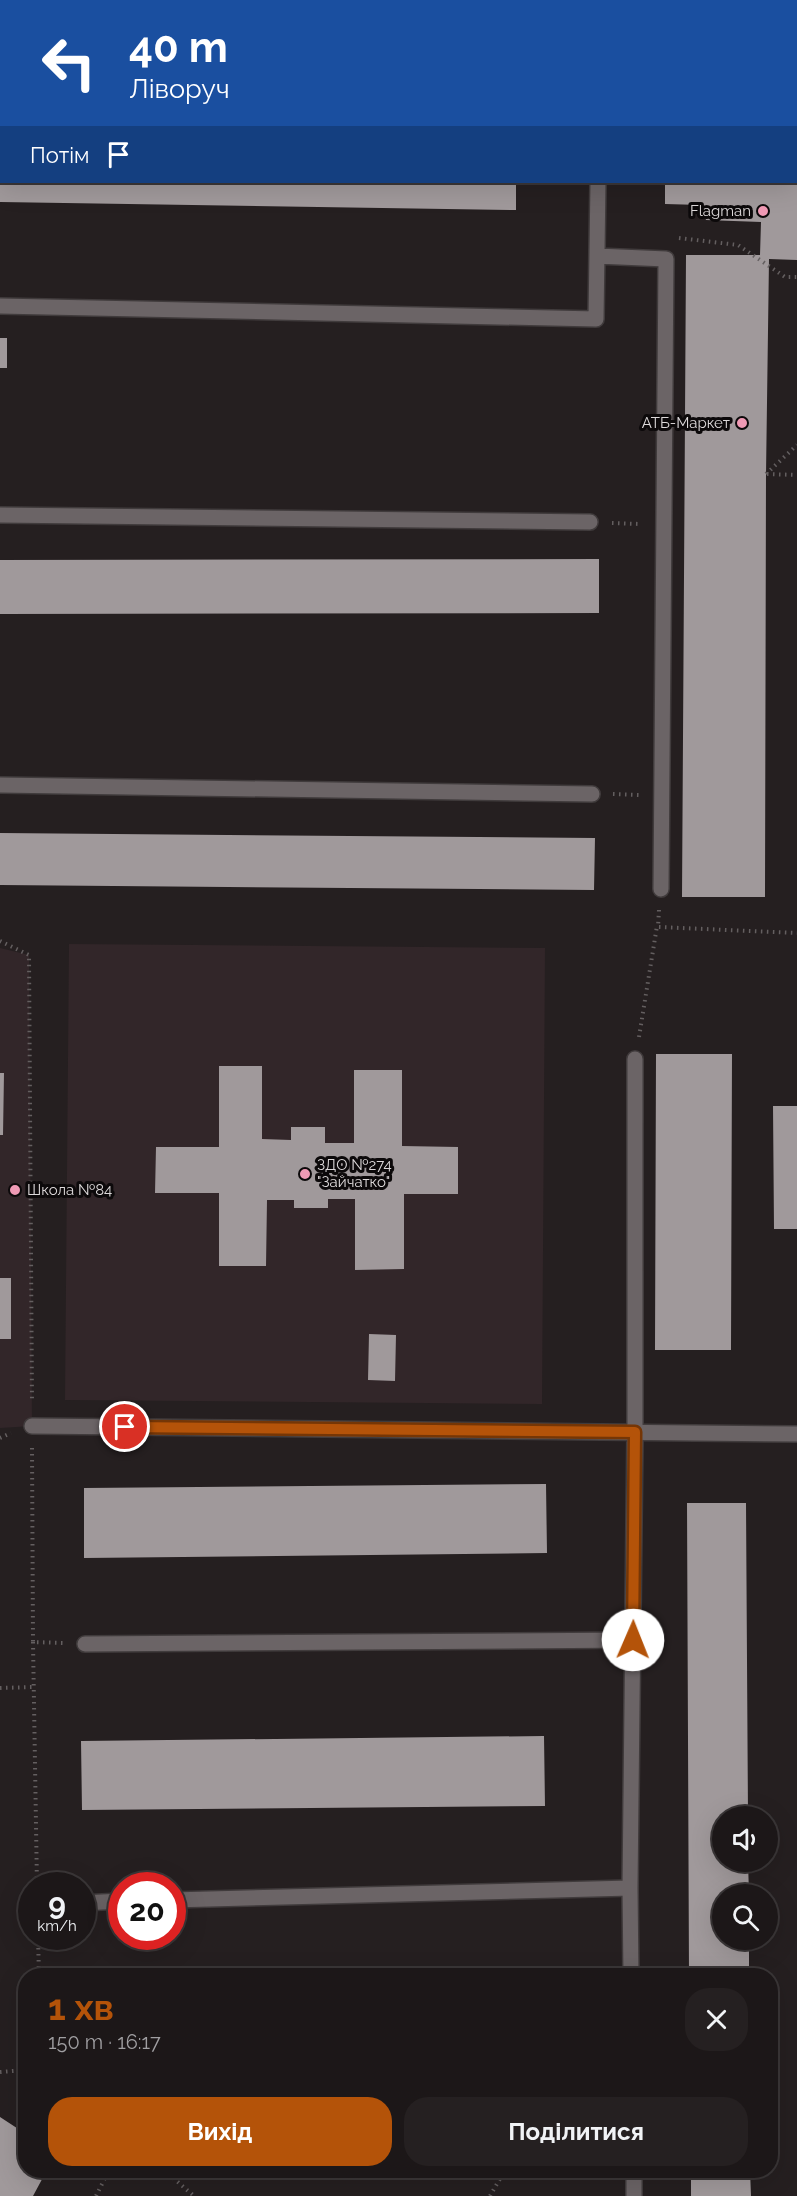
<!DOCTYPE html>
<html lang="uk">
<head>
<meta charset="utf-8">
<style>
  body { margin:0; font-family:Raleway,sans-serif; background:#252021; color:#f1f3f6; height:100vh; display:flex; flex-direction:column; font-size:22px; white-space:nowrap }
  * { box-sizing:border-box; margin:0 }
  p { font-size:20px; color:#a09fa2 }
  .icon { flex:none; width:33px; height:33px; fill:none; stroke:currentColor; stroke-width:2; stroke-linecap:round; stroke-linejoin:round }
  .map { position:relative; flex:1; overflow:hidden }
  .side { position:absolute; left:18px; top:1968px; width:760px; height:210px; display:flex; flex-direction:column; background:#1c1718; border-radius:24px; box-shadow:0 6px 24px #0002,0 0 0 2px #3a3637 }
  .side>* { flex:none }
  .guide { position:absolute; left:0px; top:0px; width:798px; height:183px; box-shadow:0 6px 24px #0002,0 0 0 2px #3a3637; background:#1a4fa0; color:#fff; overflow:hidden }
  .tools { position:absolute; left:712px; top:1806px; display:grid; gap:12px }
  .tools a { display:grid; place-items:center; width:66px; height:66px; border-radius:50%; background:#1c1718; box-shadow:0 6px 24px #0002,0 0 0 2px #3a3637; font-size:30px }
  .speed { position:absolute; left:18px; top:1872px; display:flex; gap:12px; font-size:30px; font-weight:700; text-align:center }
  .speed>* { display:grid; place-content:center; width:78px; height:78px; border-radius:50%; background:#1c1718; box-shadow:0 6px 24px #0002,0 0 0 2px #3a3637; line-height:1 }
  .speed small { font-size:15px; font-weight:400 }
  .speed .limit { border:9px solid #d22; background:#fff; color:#111 }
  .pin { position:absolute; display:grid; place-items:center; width:51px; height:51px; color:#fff; margin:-26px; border:3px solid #fff; border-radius:50%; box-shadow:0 2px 6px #0007 }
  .me { position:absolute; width:66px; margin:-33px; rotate:1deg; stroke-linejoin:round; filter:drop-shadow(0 0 4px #0008) }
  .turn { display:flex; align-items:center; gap:21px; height:126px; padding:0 30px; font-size:27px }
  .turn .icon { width:78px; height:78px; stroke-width:2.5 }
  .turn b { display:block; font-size:42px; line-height:51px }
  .then { display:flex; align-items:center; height:57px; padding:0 30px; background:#0003; gap:12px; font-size:22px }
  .round { display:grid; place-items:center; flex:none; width:63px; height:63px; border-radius:24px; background:#252021 }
  .head { display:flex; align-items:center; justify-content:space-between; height:102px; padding:0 30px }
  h1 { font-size:36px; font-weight:700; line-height:45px; color:#b45309 }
  .action { display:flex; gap:12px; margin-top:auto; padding:12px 30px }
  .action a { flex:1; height:69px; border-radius:24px; background:#b45309; color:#fff; font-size:24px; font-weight:700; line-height:69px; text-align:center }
  .action a+a { background:#252021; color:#f1f3f6 }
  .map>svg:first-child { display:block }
  .built { fill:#322629 }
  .building { fill:#a0999b }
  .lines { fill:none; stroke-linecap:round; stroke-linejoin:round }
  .minor-casing { stroke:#403b3c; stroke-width:18 }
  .path { stroke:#645f60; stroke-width:4; stroke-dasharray:1.5 4.5; stroke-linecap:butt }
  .minor { stroke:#6b6466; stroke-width:15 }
  .route-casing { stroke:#753606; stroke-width:15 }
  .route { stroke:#b45309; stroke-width:10 }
  .poi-dot { fill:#f09ab5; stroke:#0c090a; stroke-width:2 }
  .labels { text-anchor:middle; stroke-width:6; stroke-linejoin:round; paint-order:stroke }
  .poi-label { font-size:15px; fill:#ddd9da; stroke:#0c090a; text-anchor:end }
</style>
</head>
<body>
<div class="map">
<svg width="797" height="2196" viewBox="0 0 797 2196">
  <rect width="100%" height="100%" fill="#251f20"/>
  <!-- built -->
  <path class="built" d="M69,944L545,948L542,1404L65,1400Z
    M0,948L29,955L32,1426L0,1428Z"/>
  <!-- building -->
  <path class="building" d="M0,182H516V210L0,202Z
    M665,182H797V260L769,259L766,474L765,897H682L686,255H760L761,222L706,220L701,205L665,204Z
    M0,338H7V368H0Z
    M599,559V613L0,614V560Z
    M0,833L595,838L594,890L0,885Z
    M656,1054H732L731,1350H655Z
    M219,1066H262V1139L291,1140V1127H325V1143H354V1070H402V1146L458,1147V1194H404V1269L355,1270V1199H328V1208H294V1200H267L266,1266H219V1193H155L156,1147H219Z
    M0,1073H4L3,1135H0Z
    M773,1106H797V1229H774Z
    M0,1278H11V1339H0Z
    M369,1334L396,1335L395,1381L368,1380Z
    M546,1484L547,1553L84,1558V1488Z
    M687,1503H746L748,1816H723V1862H748L749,1894H723V1940H749V1976H689Z
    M544,1736L545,1806L82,1810L81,1741Z
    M0,2117L26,2134V2170H47L33,2196H0Z
    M691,2170H750L751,2196H691Z"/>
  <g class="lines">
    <defs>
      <path id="minor" d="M682,0V2
        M796,22H797
        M0,29H2
        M597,256L666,259L661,889
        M0,306L596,319L598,182
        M0,515L590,522
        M0,785L592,794
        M32,1426L797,1434
        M85,1644L633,1640
        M172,1900L630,1888
        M82,1903L122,1901
        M631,1976L630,1888L635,1432V1059
        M634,2170V2196"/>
    </defs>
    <!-- minor casing -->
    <use href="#minor" class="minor-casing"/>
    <!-- path -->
    <path class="path" d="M796,81H797
      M0,100H2
      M679,238L738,245L785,277H797
      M766,474L797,445
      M767,474L797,475
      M612,523L640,524
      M613,794L639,795
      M659,910L658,927L797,933
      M0,941L29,955L32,1402
      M639,1037L657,926
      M0,1438L11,1433
      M32,1448L33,1642L63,1643
      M33,1642L37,1886
      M0,1688L34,1687
      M38,1936L39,1976
      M0,2072L26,2070
      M164,2170L194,2196
      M96,2196L109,2170
      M490,2196L505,2170"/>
    <!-- minor -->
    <use href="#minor" class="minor"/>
  </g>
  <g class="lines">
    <defs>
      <path id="route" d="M125,1427L635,1432L633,1640"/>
    </defs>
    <!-- route casing -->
    <use href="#route" class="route-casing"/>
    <!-- route -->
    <use href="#route" class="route"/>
  </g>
  <!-- markers -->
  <g class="poi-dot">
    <circle cx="763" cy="211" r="6"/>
    <circle cx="742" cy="423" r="6"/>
    <circle cx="305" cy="1174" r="6"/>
    <circle cx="15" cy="1190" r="6"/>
  </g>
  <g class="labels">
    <!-- poi labels -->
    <g class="poi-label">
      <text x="751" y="216">Flagman</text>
      <text x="730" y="428">АТБ-Маркет</text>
      <text x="317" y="1170" text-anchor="start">ЗДО №274<tspan x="317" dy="17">"Зайчатко"</tspan></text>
      <text x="27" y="1195" text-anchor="start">Школа №84</text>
    </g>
  </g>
</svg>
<div class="tools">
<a><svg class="icon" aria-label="sound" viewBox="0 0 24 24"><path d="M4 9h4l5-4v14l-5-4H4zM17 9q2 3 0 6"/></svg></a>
<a><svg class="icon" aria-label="search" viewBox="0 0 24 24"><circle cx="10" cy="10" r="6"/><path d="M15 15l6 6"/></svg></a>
</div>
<div class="speed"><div>9<small>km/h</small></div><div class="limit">20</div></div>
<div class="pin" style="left:125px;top:1427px;background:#d93025"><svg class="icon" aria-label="arrive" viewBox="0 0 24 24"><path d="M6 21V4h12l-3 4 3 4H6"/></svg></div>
<svg class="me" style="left:633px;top:1640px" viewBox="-20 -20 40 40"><circle r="19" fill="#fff"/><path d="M0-13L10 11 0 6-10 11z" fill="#b45309"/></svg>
<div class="guide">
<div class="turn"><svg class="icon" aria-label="left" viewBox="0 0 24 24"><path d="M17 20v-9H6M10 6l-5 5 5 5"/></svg><div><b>40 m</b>Ліворуч</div></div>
<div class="then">Потім<svg class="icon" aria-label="arrive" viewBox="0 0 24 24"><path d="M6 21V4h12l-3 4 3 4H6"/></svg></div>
</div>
<section class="side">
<div class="head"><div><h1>1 хв</h1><p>150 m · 16:17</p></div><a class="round"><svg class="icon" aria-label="close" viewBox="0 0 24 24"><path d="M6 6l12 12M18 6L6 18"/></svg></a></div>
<div class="action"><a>Вихід</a><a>Поділитися</a></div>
</section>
</div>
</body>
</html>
